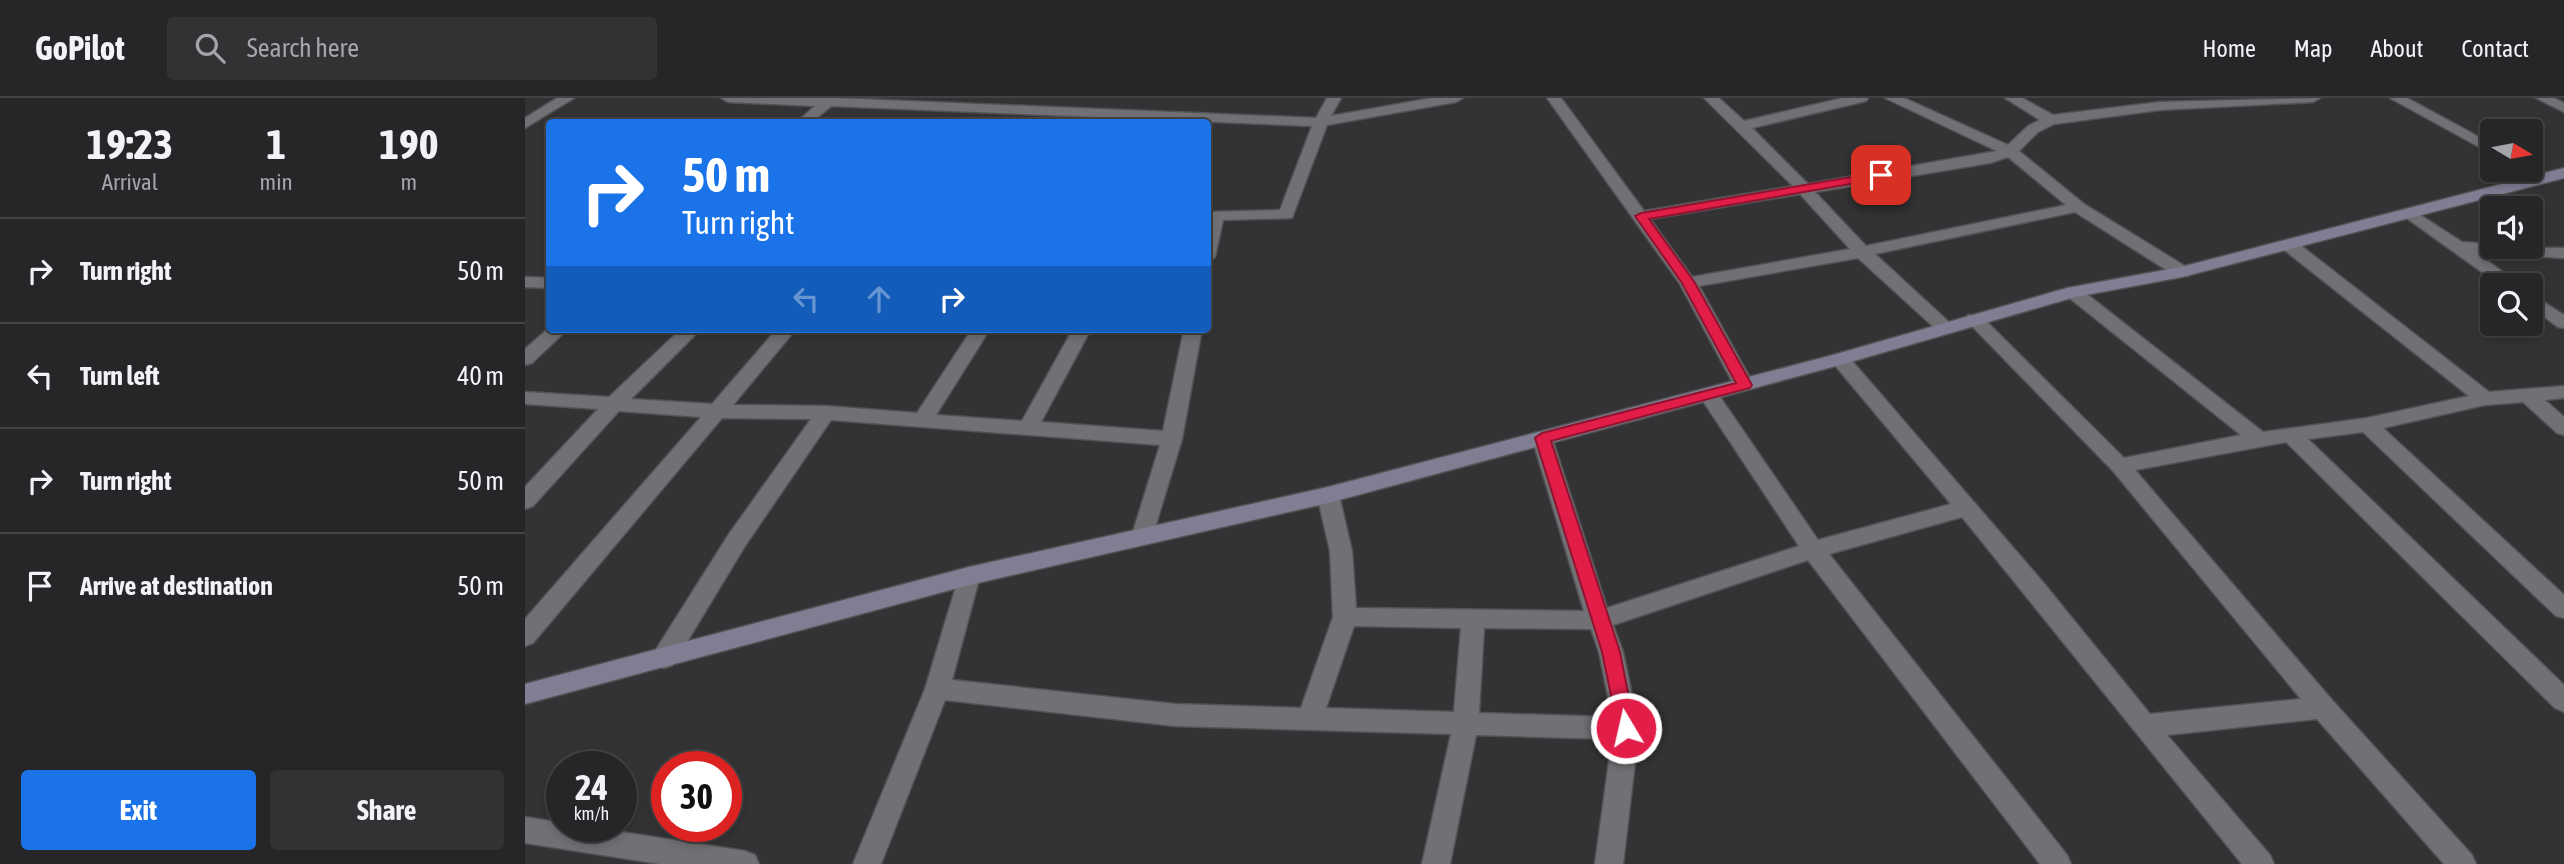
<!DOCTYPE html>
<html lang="en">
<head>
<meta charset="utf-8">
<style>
  body { margin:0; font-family:"Asap Condensed",sans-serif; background:#323234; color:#f1f3f6; height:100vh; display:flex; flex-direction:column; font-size:26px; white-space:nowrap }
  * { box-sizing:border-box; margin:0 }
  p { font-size:23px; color:#a4a5a8 }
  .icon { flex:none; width:38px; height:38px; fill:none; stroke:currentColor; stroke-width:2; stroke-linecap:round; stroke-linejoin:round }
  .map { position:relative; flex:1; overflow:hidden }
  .sheet { display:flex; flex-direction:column; background:#262628; width:525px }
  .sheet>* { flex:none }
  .top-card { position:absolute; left:21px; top:21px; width:665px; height:214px; border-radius:7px; box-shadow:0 4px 10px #0003,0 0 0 2px #424345; background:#1a73e8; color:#fff; overflow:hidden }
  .needle { width:46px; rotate:100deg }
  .buttons { position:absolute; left:1955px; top:21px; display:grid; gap:14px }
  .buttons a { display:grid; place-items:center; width:63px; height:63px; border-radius:7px; background:#262628; box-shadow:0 4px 10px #0003,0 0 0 2px #424345; font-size:35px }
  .speed { position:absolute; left:21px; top:653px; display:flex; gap:14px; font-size:35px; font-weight:700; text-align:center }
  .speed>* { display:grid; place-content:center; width:91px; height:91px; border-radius:50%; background:#262628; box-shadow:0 4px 10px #0003,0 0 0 2px #424345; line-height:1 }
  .speed small { font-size:18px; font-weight:400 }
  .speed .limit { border:10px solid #d22; background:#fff; color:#111 }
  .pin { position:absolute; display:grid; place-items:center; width:60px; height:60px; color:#fff; margin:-30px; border-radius:14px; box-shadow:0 4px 10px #0006 }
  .me { position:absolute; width:77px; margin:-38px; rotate:351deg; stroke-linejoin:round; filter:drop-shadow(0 0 5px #0008) }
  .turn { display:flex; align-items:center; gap:24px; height:147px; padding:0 21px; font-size:32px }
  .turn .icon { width:91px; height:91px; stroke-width:2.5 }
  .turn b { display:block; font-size:49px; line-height:60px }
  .lanes { display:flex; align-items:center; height:66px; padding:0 21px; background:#0003; justify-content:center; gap:35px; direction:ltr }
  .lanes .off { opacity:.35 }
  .eta { display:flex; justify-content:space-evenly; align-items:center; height:119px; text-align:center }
  .eta b { font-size:42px; font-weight:700; line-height:49px }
  .button { display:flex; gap:14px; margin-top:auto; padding:14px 21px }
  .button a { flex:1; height:80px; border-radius:7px; background:#1a73e8; color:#fff; font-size:28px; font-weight:700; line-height:80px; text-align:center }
  .button a+a { background:#323234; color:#f1f3f6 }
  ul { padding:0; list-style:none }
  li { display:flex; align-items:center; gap:21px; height:105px; padding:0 21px; border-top:2px solid #424345 }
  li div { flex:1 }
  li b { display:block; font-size:26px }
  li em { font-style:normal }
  header { display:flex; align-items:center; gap:42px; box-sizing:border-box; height:98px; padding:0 35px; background:#262628; border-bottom:2px solid #424345 }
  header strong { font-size:33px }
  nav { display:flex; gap:38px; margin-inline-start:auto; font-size:24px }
  .search { width:490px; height:63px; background:#323234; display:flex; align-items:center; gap:18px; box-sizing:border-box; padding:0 24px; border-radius:7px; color:#a4a5a8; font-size:26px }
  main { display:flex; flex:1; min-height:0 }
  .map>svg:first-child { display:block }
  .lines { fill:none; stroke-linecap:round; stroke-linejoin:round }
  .minor-casing { stroke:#525254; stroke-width:3 }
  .secondary-casing { stroke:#525254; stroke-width:3 }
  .minor { fill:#717175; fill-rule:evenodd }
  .secondary { fill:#7f7e93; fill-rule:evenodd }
  .route { fill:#e11d48; stroke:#92132f; stroke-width:2 }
</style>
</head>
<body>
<header>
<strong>GoPilot</strong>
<div class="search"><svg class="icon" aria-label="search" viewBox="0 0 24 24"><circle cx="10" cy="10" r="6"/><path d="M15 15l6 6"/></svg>Search here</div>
<nav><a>Home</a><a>Map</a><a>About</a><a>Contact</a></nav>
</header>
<main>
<section class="sheet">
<div class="eta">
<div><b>19:23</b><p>Arrival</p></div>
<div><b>1</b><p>min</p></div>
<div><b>190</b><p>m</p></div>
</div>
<ul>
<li><svg class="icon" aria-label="right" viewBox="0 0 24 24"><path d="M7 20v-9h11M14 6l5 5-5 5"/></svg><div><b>Turn right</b></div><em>50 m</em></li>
<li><svg class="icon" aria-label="left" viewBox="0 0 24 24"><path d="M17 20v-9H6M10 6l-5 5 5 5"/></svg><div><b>Turn left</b></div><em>40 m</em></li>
<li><svg class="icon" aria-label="right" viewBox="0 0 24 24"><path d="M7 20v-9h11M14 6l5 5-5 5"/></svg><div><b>Turn right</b></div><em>50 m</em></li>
<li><svg class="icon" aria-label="arrive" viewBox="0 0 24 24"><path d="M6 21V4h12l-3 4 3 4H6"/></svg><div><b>Arrive at destination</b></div><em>50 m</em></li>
</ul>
<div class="button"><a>Exit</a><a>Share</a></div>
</section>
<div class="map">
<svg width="2039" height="766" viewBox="0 0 2039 766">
  <rect width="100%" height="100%" fill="#333335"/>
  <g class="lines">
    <defs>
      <path id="minor" d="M32,0H49L0,30V20Z
        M196,0H309L791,20L802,0H816L806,18L907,0H938L931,4L802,27L767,120L698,122L690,159L682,164V119L685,114L755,112L787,28L306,8L287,24H272L290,8L203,4Z
        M1022,0H1036L1119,113L1268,88L1179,0H1194L1219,23L1318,0H1343L1341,3L1227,30L1283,86L1472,53L1360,0H1379L1483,47L1503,28L1515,22L1480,0H1497L1528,17L1635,4L1795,0L1788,4L1635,12L1529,26L1513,34L1494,53L1559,106L1663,170L1666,174L1663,178H1651L1550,114L1350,156L1425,225L1428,229L1425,233H1413L1333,160L1174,188L1229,287L1226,291H1212L1209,287L1155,186ZM1483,59L1541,107L1341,148L1290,94L1465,65ZM1275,96L1325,151L1167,179L1125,121Z
        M1865,0H1882L1967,46V56Z
        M2011,0H2029L2039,5V14Z
        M2006,69L2025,81L2022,84H2012L1993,72H2006Z
        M1886,111L1937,144L1967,146V149L2039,150V160L1952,155L1995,187H1975L1880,119L1878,116Z
        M1764,142L1770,143L1964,294L2039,288V300L2020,302L2039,319V337L2032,335L1998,304L1960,307L1858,330L2039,497V520L2031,518L1838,334L1783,341L2039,587V614L2030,610L1761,344L1610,372L1807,602L1947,757L1951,766H1919L1792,621L1642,637L1745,757L1749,766H1717L1437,419L1304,456L1542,757L1546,766H1515L1283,462L1088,527L1098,554L1114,630L1098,766H1070L1087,641L951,637L925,766H897L926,636L650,628L420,602L356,766H328L400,591L436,472L444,469L452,472L455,478L427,582L650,606L776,610L808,519L805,453L792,397L795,392L803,389L811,392L814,397L827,453L831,510L1059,513L1007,340L1010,335H1024L1027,340L1082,510L1274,448L1174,297L1177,293H1191L1293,442L1426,406L1308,265L1306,261L1315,255L1322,257L1517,483L1625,616L1776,601L1588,373L1440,221L1443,217H1455L1599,360L1716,337L1542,198L1539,194L1542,190H1554L1738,334L1842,320L1944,298L1758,151L1756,147ZM829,528L936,530L929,614L801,610ZM959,530L1066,531L1074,554L1087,619L954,615Z
        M0,179L24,180V190L0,189Z
        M2006,196L2039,217V230L2033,229L2006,209Z
        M24,230L43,231L7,265L0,267V251Z
        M156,231H176L106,301L187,306L252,231H271L208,307L301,308L392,315L447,231H465L411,317L497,323L548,231H566L516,324L638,333L659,231H677L657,341L626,443L618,445L610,443L607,437L635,347L306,322L220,448L148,567L139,570L130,567L127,560L130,553L204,436L286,321L197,320L8,545L0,548V521L176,319L94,313L8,408L0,411V389L73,311L0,306V294L84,299Z
        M0,719L37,725V728H57L220,753L230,757L234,766H135L0,745Z"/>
      <path id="secondary" d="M2039,70V80L1657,179L1550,199L1322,265L803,405L444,487L0,606V586L444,469L803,389L1308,257L1542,190L1656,169Z"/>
    </defs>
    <!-- minor casing -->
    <use href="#minor" class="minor-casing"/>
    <!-- secondary casing -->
    <use href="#secondary" class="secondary-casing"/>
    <!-- minor -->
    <use href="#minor" class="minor"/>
    <!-- secondary -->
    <use href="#secondary" class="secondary"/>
  </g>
  <!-- route -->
  <path class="route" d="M1356,74L1362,77L1360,80L1124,121L1170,185L1227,287L1225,290L1026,343L1095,554L1110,630L1107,636L1101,638L1094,636L1077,554L1010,340L1017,335L1211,285L1157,185L1110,118L1116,115Z"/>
</svg>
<div class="buttons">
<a><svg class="needle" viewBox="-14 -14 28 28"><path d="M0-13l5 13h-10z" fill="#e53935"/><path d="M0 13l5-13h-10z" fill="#a4a5a8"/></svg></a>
<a><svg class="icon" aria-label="sound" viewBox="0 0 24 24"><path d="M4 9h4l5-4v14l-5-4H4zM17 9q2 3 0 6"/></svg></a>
<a><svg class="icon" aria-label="search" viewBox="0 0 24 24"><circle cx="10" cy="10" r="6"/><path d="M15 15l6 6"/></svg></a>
</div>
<div class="speed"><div>24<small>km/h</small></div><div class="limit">30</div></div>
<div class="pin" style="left:1356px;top:77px;background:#d93025"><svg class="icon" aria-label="arrive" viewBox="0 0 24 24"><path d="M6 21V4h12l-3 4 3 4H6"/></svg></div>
<svg class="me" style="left:1101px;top:630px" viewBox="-20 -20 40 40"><circle r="17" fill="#e11d48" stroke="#fff" stroke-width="3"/><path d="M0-11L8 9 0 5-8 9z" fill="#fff"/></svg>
<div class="top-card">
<div class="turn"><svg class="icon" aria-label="right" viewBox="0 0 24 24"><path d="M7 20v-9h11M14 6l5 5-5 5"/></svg><div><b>50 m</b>Turn right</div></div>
<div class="lanes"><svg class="icon off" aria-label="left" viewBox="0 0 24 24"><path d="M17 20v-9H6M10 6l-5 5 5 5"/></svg><svg class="icon off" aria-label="ahead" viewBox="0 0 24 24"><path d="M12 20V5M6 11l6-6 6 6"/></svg><svg class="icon" aria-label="right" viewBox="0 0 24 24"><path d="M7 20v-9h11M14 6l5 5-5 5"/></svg></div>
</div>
</div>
</main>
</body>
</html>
